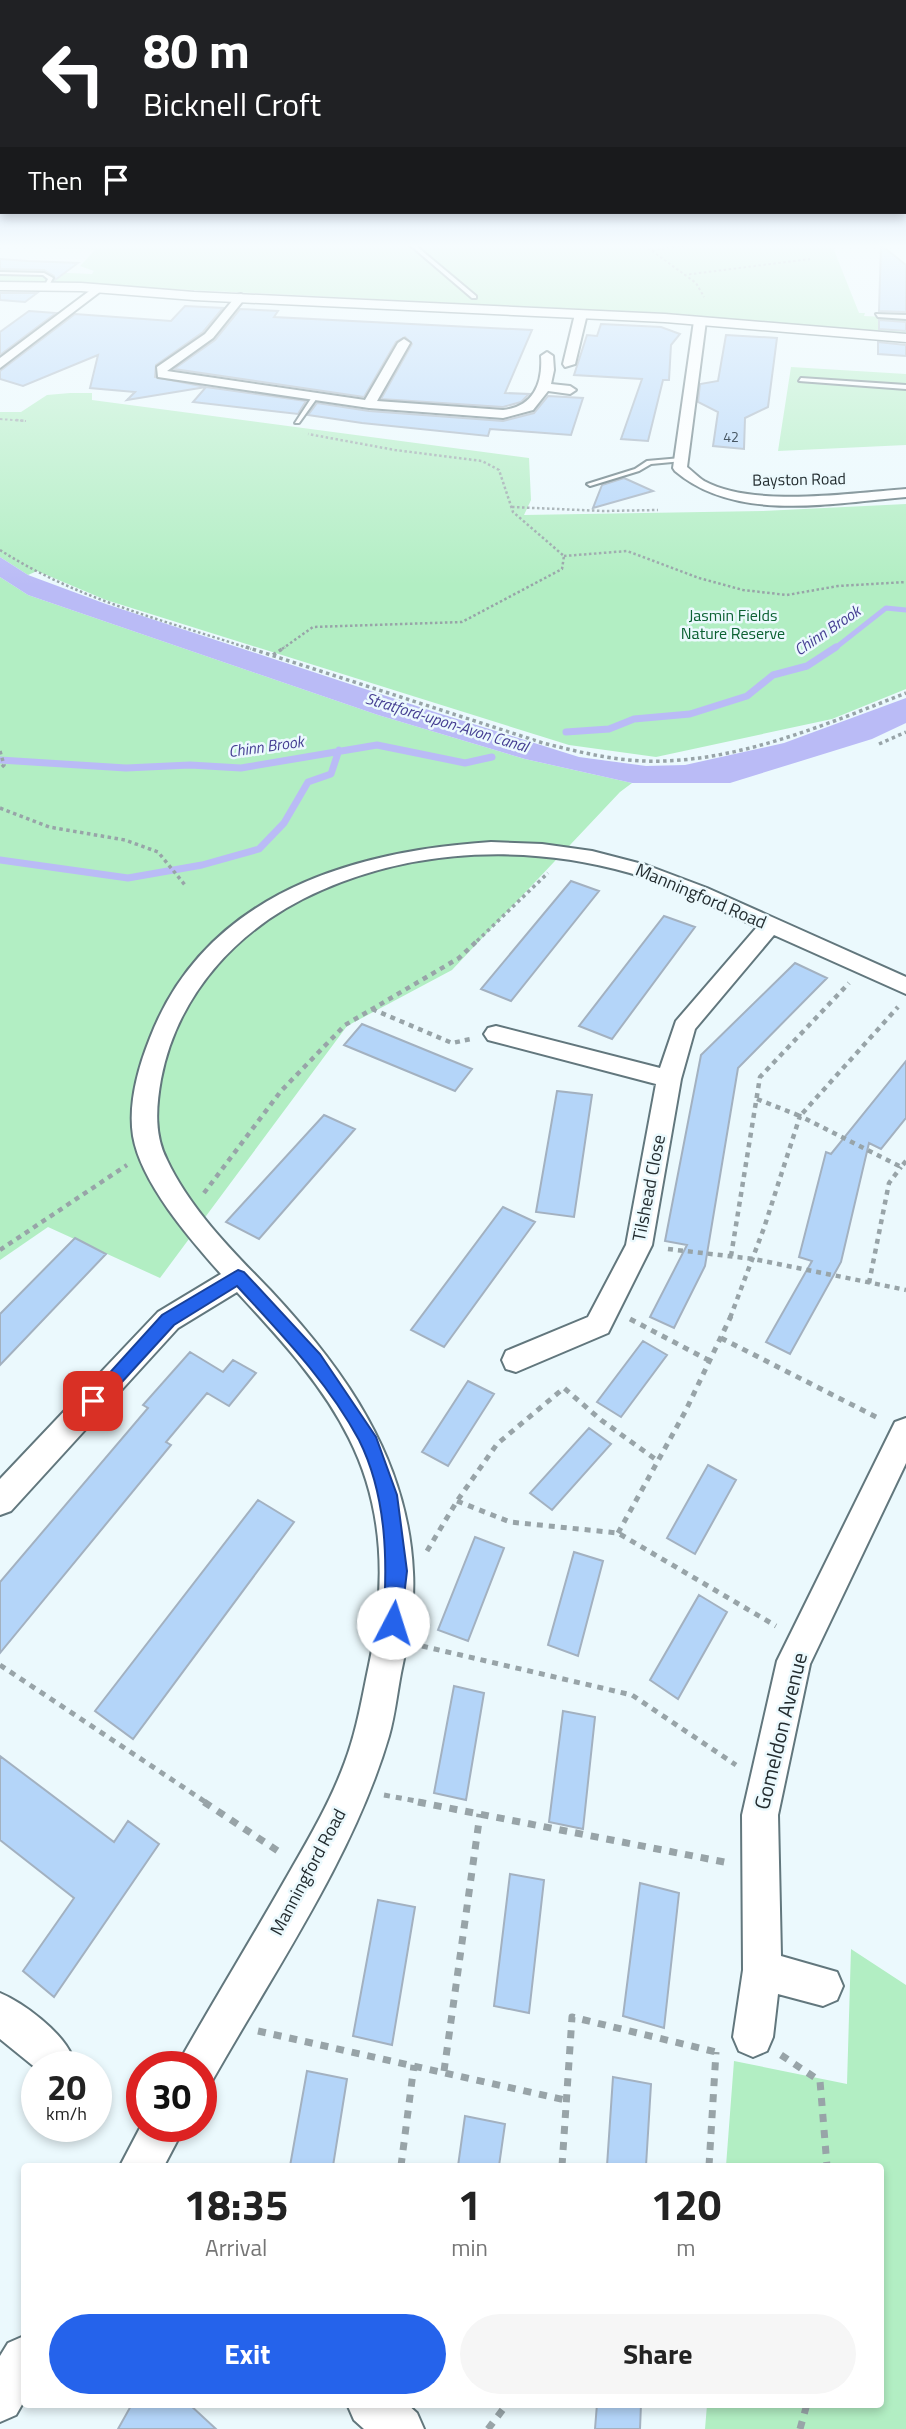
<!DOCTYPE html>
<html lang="en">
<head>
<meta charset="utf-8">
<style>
  body { margin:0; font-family:"Titillium Web",sans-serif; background:#f6f6f6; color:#222; height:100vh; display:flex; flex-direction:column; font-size:26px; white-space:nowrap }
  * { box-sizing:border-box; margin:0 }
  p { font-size:23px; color:#767676 }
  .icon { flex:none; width:38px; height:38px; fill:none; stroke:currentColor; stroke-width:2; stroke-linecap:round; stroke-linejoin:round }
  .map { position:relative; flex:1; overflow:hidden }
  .details { position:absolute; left:21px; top:2163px; width:863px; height:245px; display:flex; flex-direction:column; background:#fff; border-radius:7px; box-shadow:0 4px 10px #0003 }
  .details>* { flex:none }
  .hud { position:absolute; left:0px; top:0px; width:906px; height:214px; box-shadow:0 4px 10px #0003; background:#202124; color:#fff; overflow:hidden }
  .speed { position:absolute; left:21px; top:2051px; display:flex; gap:14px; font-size:35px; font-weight:700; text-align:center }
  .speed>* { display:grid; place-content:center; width:91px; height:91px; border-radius:50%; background:#fff; box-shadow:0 4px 10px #0003; line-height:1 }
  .speed small { font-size:18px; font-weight:400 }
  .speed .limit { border:10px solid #d22; background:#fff; color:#111 }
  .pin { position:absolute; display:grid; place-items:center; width:60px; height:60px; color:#fff; margin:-30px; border-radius:14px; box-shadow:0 4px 10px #0006 }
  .me { position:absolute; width:77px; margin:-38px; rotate:5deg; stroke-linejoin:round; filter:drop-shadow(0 0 5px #0008) }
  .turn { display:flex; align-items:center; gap:24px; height:147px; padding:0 28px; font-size:32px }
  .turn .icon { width:91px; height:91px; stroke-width:2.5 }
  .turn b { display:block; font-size:49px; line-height:60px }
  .then { display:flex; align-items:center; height:66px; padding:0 28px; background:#0003; gap:14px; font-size:26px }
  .eta { display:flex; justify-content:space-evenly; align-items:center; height:119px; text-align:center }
  .eta b { font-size:42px; font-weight:700; line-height:49px }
  .button { display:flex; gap:14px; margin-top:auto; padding:14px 28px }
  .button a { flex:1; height:80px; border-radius:42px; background:#2563eb; color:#fff; font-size:28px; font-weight:700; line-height:80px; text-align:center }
  .button a+a { background:#f6f6f6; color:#222 }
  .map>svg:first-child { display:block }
  .green { fill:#b2eec3 }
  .water { fill:#babbf6 }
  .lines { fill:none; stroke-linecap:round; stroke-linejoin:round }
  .stream-far1 { stroke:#babbf6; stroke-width:5 }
  .stream { stroke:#babbf6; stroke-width:7 }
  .building { fill:#b4d5f9; stroke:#a3b1c0; stroke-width:2 }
  .service-casing { stroke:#62777d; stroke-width:4 }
  .minor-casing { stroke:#62777d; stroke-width:4 }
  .tertiary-casing { stroke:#62777d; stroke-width:3 }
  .path-far5 { stroke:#98a4a8; stroke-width:2; stroke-dasharray:2.5 2.5; stroke-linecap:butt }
  .path-far4 { stroke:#98a4a8; stroke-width:2.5; stroke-dasharray:2.5 2.5; stroke-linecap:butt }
  .path-far3 { stroke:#98a4a8; stroke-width:3.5; stroke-dasharray:3.5 3.5; stroke-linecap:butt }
  .path-far2 { stroke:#98a4a8; stroke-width:4.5; stroke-dasharray:5 5; stroke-linecap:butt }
  .path-far1 { stroke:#98a4a8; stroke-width:5; stroke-dasharray:6 6; stroke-linecap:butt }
  .path { stroke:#98a4a8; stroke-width:7; stroke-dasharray:8 8; stroke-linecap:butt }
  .service { fill:#fff; fill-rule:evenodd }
  .minor { fill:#fff; fill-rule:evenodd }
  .tertiary { fill:#fff; fill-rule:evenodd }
  .route { fill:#2563eb; stroke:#184099; stroke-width:2 }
  .labels { text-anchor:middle; stroke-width:5; stroke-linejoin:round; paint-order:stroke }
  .number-label { font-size:14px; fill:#475662 }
  .far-street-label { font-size:16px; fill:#232c2f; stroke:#ebf9fd }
  .far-park-label { font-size:16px; fill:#0c6133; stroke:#ebf9fd }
  .far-water-label { font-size:16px; font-style:italic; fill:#463f93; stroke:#ebf9fd }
  .street-label { font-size:18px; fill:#232c2f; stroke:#ebf9fd }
  .near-street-label { font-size:21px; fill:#232c2f; stroke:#ebf9fd }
</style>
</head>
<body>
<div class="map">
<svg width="906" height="2429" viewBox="0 0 906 2429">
  <rect width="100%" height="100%" fill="#ebf9fd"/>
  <!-- green -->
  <path class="green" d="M832,245L859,313H865L864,316L906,318V334L679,314L71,284H0V270L92,274L94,271L80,266L95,250L0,246Z
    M791,367L906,374V445L778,451Z
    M70,393H92V400L529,458L531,500L524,515L763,511L906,504V689L832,719L656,757L569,745L106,600L37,571L28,575L0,557V412H21L47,395Z
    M0,577L28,595L378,715L525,759L632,783L620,792L452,970L347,1026L160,1278L48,1227L0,1260Z
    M851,1949L906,1985V2429H705L707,2405L880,2404V2166H726L734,2061L847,2084Z"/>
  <!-- water -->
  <path class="water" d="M0,557L28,575L106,604L438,713L579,757L646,766L685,765L784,743L906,698V723L872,739L730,783H632L525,759L378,715L28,595L0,577Z"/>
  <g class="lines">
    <!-- stream-far1 -->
    <path class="stream-far1" d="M834,649L886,608L906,610"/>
    <!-- stream -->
    <path class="stream" d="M566,732L609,729L634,719L690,714L747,696L773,675L807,666L836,647
      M0,760L126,768L190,765L241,768L377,745L465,763L492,757
      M0,860L128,878L202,865L259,849L284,823L308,782L331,774L339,750"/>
  </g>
  <!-- building -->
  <path class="building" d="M881,245L906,265V312L879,311Z
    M0,259L28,261L78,263L55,280L54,276L44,270L0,269Z
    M0,293H37L25,302L0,300Z
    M185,306L223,308L203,332L156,365L155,377L206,387L127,400L135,392L90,388L98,355L23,386L0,379V371L75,314L171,321Z
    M240,309L278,311L274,317L532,330L505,393L529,394L521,402L503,407L381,399L412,344L405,337L396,342L364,397L174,369L215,340Z
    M29,311L56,313L0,355V332Z
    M879,320L906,322V331L879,329Z
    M601,324L661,327L680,334L671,345L669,380H663L648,441L621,439L642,379L574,375L587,335L597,336Z
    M726,335L777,338L768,407L745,418L744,449L713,446L718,412L698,402L700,384L718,381Z
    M878,342L906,345V356L878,354Z
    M206,387L306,401L298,414L193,402Z
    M548,396L583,398L571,435L490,429L488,436L362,423L308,415L317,403L369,411L503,421L534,413Z
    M624,478L653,491L593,508L602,485Z
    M571,881L599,891L511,1001L481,989Z
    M664,916L695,927L612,1039L579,1026Z
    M795,963L827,978L738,1068L705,1266L674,1328L650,1317L687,1245L665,1241L701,1055Z
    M362,1024L472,1069L455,1091L344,1045Z
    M906,1061V1118L881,1149L869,1143L841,1262L790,1354L766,1342L812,1261L799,1257L826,1152L831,1154Z
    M557,1091L592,1095L574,1217L536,1212Z
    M324,1115L355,1129L259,1239L226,1222Z
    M503,1207L535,1222L444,1347L411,1330Z
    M75,1238L106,1254L0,1365V1314Z
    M643,1341L667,1355L621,1417L597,1402Z
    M190,1352L223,1372L233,1360L256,1373L229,1406L207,1393L166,1442L171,1445L0,1653V1582L148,1408L143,1405Z
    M468,1381L494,1394L448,1466L422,1452Z
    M589,1428L611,1444L552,1510L530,1493Z
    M708,1465L736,1480L695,1554L667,1538Z
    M258,1500L294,1522L133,1739L95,1711Z
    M475,1537L504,1548L468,1641L438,1630Z
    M574,1552L603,1561L578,1656L548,1645Z
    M699,1595L727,1612L678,1699L650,1680Z
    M454,1686L484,1693L466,1800L434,1793Z
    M563,1711L595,1717L583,1829L549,1822Z
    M0,1756L114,1842L128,1821L159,1844L54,1997L23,1971L74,1898L0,1840Z
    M510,1874L544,1880L529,2013L494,2006Z
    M640,1883L679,1893L664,2028L623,2016Z
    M378,1900L415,1907L392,2045L353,2036Z
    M307,2071L347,2079L333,2166H290Z
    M613,2077L651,2084L646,2166H607Z
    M465,2116L505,2124L499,2166H458Z
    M132,2404H189L216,2429H118Z
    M597,2404H641L640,2429H595Z"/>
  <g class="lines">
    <defs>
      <path id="service" d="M410,245H415L476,296V298H472Z
        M0,272L44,273L53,278L47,289L44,287L48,279L43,275L0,274Z
        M876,314L906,315V319L878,317Z
        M801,378L906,385V389L799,381Z
        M312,397L317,398L299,423H295Z
        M681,458L684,460L683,461L651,464L639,471L590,486L587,484L635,469L647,461Z"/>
      <path id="minor" d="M96,286L105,288L0,368V358Z
        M241,294L246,297L213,338L167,371L365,400L398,343L404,339L410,343L377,401L503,410C533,407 543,384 541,356L547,352L553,356L554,370L551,384L570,386L576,390L570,394L548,391L533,410L503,418L369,408L158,377L157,367L205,334L237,295Z
        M581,311L587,314L575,364L565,367L563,364L575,314Z
        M700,318L706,321L687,467C692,471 698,477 704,481C753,508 851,493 906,489V497C832,503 736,523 675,471L673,468L694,321Z
        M491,842L542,844L592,851L646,865L707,888L906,977V994L774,935L695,1029L681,1079L652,1245L608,1333L516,1372L506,1369L502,1360L506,1351L588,1317L626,1245L656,1084L488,1040L484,1034L488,1028L496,1026L660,1068L676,1021L757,927C716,908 674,886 630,873C529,844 418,848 322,890C241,925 178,991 161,1079C156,1107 154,1135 167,1160C190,1209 233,1252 270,1290C345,1370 408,1459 413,1572C415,1606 408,1640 401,1673C397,1694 395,1715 389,1736C354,1856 273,1973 212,2081L201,2086V2067H178L184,2053C217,1995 252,1938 285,1880C307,1842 330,1803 345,1762C357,1730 362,1698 369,1665C386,1588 385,1509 349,1438C321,1382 278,1337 237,1292L178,1328L11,1511L0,1515V1479L158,1312L221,1274C190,1239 141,1183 133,1136C128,1104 138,1068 150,1038C205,895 351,851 491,842Z
        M906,1418V1463L810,1664L778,1815L781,1956L837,1972L843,1986L837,2000L823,2006L778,1994L773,2037L767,2051L753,2057L739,2051L733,2037L743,1970L742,1815L777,1661L895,1422Z
        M0,1993C24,2003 62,2032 72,2056L68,2067H37V2069L0,2039Z
        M142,2124L185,2126L164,2166H120Z
        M24,2336V2401L16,2415L0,2422V2356L8,2343Z
        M347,2404H407L417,2413L424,2429H364L354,2420Z"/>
      <path id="tertiary" d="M0,282L81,283L194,292L665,314L906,334V342L665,322L194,300L81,291L0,290Z"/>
    </defs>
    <!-- service casing -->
    <use href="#service" class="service-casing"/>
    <!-- minor casing -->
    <use href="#minor" class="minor-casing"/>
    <!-- tertiary casing -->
    <use href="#tertiary" class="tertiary-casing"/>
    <!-- path-far5 -->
    <path class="path-far5" d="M644,245L696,283L704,297
      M652,250L689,245
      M684,275L810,259
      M0,419L26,421"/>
    <!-- path-far4 -->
    <path class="path-far4" d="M16,420L26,421
      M512,507L603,511L658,510
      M0,550C76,599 166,621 251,649
      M564,556L627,551L699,578L743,590L787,595L838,586L906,582
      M282,649L313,627L462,622L562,569L564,556L513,512L499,470L482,461L395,450L308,434"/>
    <!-- path-far3 -->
    <path class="path-far3" d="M246,647L543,743C583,753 623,763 665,761C747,758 830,723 906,693
      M273,655L285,647
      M879,744L906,732
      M0,751L4,765L0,769
      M0,808L49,827L125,840L158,852L185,885
      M477,941L548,873"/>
    <!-- path-far2 -->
    <path class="path-far2" d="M372,1009L452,1043L471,1039
      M757,1099L800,1116L898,1007
      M204,1193L281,1091L345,1025L459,958L479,939
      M668,1249L754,1259L906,1290
      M0,1250L127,1165
      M731,1256L760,1077L849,983
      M869,1283L889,1183L901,1167
      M730,1318L764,1228L800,1116L901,1167L906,1161"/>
    <!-- path-far1 -->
    <path class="path-far1" d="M630,1319L710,1361
      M721,1338L880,1419
      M457,1501L510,1522L618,1533L776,1626
      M618,1533L685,1412L731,1316
      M427,1551L457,1501L497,1444L564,1388L601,1420L658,1461
      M422,1646L632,1695L736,1765
      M0,1665L207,1803
      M384,1795L427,1803"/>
    <!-- path -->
    <path class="path" d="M204,1802L284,1855
      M418,1802L729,1863
      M258,2031L565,2100
      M781,2055L820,2081L827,2166
      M444,2071L480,1814
      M401,2166L414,2065
      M562,2166L572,2017L716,2052L721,2050
      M709,2166L716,2052
      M488,2429L507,2404
      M800,2429L807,2404"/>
    <!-- service -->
    <use href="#service" class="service"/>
    <!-- minor -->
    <use href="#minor" class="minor"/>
    <!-- tertiary -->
    <use href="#tertiary" class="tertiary"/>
  </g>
  <!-- sky -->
  <linearGradient id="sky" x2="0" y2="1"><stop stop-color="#95b7ee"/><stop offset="0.42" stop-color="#f6fcfe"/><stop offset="1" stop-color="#f6fcfe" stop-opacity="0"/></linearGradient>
  <rect width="906" height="585" fill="url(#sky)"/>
  <!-- route -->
  <path class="route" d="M238,1270L244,1272L320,1354L376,1437L397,1495L407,1571L400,1630L393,1633L385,1630L383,1623C388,1563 387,1496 359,1440C328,1382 281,1334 237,1286L174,1325L100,1406L93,1408L87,1406L84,1401L162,1315Z"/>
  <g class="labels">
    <!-- number labels -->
    <g class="number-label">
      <text x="731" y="442">42</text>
    </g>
    <!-- far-street labels -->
    <g class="far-street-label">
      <text transform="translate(799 479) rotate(-1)" y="6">Bayston Road</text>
    </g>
    <!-- far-park labels -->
    <g class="far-park-label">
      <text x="733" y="621">Jasmin Fields<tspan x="733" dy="18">Nature Reserve</tspan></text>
    </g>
    <!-- far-water labels -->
    <g class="far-water-label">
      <text transform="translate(827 630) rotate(-34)" y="6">Chinn Brook</text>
      <text transform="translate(447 722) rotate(17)" y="6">Stratford-upon-Avon Canal</text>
      <text transform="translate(266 746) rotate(-8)" y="6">Chinn Brook</text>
    </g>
    <!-- street labels -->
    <g class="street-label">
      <text transform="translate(701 896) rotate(23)" y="6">Manningford Road</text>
      <text transform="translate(649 1188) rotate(-79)" y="6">Tilshead Close</text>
      <text transform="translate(308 1872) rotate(-62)" y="6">Manningford Road</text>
    </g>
    <!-- near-street labels -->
    <g class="near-street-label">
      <text transform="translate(781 1731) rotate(-76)" y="7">Gomeldon Avenue</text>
    </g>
  </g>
</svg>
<div class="speed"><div>20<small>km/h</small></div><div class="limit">30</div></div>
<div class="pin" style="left:93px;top:1401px;background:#d93025"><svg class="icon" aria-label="arrive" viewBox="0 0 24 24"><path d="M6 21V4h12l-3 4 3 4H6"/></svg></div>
<svg class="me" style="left:393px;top:1623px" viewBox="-20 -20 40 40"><circle r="19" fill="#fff"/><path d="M0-13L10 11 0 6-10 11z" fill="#2563eb"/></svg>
<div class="hud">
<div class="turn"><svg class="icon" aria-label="left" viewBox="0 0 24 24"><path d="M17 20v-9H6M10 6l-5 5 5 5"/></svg><div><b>80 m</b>Bicknell Croft</div></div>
<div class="then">Then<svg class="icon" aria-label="arrive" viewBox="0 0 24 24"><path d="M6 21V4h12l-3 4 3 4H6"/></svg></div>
</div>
<section class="details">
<div class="eta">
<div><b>18:35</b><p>Arrival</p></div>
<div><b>1</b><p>min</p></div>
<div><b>120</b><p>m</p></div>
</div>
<div class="button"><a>Exit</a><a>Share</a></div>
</section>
</div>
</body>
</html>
